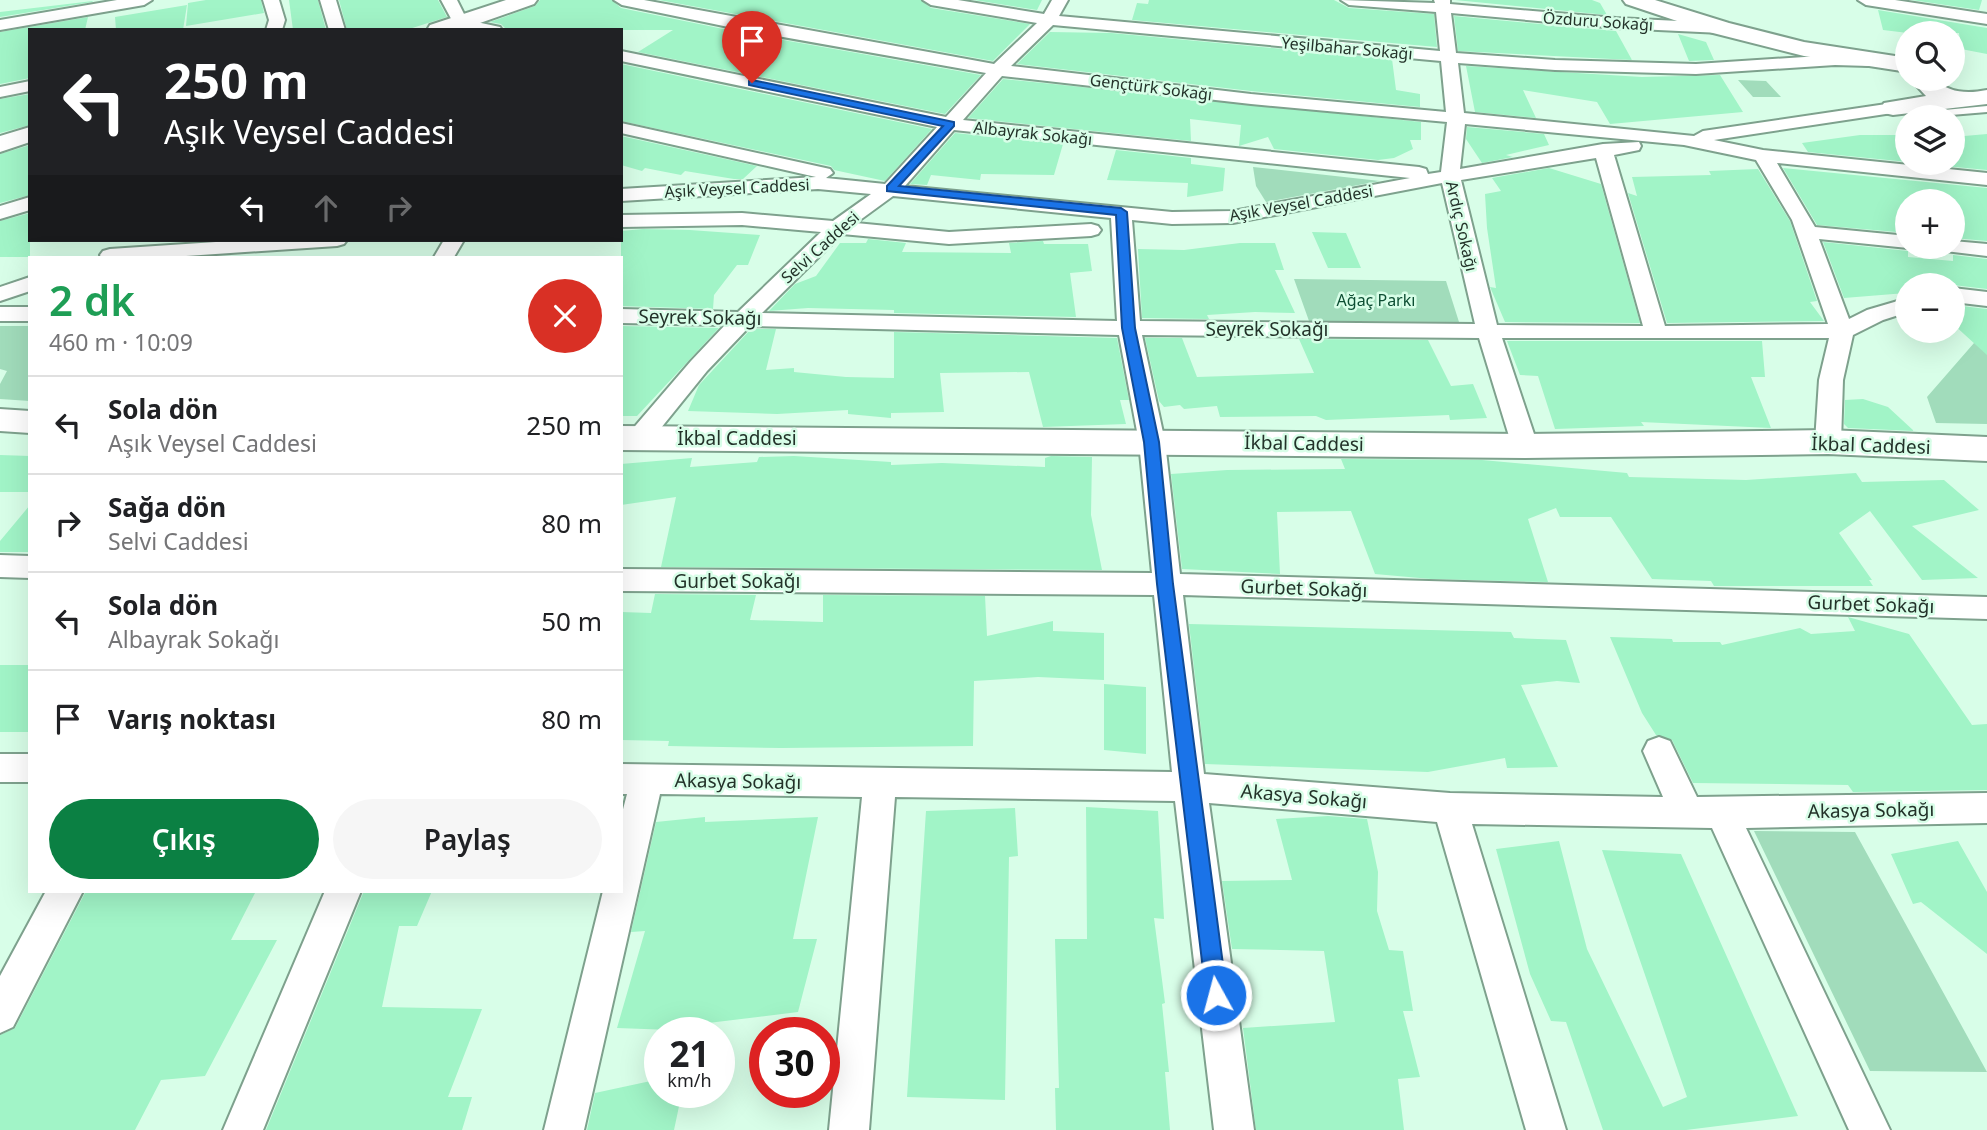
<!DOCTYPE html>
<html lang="tr">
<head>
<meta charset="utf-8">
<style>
  body { margin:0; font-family:"Noto Sans",sans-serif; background:#f6f6f6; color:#202124; height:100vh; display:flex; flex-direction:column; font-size:26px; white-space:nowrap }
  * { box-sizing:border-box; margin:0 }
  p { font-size:23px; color:#757577 }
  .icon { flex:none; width:38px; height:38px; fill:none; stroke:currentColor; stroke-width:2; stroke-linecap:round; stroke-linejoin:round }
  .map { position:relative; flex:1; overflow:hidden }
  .details { position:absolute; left:28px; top:256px; width:595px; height:637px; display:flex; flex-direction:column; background:#fff; border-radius:0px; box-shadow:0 7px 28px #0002 }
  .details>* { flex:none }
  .hud { position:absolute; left:28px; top:28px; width:595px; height:214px; border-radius:0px; box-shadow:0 7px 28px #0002; background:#202124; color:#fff; overflow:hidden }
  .tools { position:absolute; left:1895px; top:21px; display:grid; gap:14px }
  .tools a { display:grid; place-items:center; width:70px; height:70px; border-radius:50%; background:#fff; box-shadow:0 7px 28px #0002; font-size:35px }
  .speed { position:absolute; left:644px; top:1017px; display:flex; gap:14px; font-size:35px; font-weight:700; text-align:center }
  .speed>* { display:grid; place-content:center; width:91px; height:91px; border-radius:50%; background:#fff; box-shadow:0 7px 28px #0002; line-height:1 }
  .speed small { font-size:18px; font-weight:400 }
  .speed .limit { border:10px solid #d22; background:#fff; color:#111 }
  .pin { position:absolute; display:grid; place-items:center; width:60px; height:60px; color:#fff; margin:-72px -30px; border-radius:50% 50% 50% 0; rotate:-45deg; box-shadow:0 0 7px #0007 }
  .pin .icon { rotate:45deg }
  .me { position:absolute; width:77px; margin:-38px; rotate:353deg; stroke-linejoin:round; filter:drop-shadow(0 0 5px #0008) }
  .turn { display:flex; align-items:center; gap:24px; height:147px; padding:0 21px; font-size:32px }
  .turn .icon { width:91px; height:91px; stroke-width:2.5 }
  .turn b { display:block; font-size:49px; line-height:60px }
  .lanes { display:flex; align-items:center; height:66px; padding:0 21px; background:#0003; justify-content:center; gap:35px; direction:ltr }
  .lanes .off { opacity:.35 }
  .round { display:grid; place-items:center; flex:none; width:74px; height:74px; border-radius:37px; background:#f6f6f6 }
  .summary { display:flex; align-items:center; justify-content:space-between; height:119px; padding:0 21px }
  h1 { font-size:42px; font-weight:600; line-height:52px; color:#1e9e55 }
  .action { display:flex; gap:14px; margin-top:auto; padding:14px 21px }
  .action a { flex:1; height:80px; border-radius:42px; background:#0b8043; color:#fff; font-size:28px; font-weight:600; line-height:80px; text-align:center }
  .action a+a { background:#f6f6f6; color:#202124 }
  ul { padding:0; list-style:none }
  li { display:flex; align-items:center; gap:21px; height:98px; padding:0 21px; border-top:2px solid #e0e0e0 }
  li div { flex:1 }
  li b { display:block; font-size:26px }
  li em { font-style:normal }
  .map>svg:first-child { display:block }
  .green { fill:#a1dcbb }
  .building { fill:#a1f4c7 }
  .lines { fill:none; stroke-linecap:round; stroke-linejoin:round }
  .lane-casing { stroke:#7ea18d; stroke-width:4 }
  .street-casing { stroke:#7ea18d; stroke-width:4 }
  .secondary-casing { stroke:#7ea18d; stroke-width:4 }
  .primary-casing { stroke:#7ea18d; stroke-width:4 }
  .lane { fill:#fff; fill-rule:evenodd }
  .street { fill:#fff; fill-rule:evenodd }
  .secondary { fill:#fff; fill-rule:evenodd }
  .primary { fill:#fff; fill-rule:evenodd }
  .route { fill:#1a73e8; stroke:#114b97; stroke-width:2 }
  .labels { text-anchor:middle; stroke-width:5; stroke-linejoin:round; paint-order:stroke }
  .far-street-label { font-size:16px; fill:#233229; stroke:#d8fee8 }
  .far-park-label { font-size:16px; fill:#0d4e33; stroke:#d8fee8 }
  .street-label { font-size:19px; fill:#233229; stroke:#d8fee8 }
</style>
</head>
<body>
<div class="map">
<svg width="1987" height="1130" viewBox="0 0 1987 1130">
  <rect width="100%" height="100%" fill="#d8fee8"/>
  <!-- green -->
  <path class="green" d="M1738,80L1766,81L1781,97H1753Z
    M1253,167L1380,181L1266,202L1256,186Z
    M1294,279L1446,281L1459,322L1309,321Z
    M0,326H30V401L0,399V384L7,371L0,369Z
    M1974,343H1987V424L1936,423L1927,397Z
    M1754,831L1855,832L1987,1072L1870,1071Z"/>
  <!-- building -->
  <path class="building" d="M206,0H261L264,13L186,26L188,3Z
    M289,0H318L326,30H293Z
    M339,0H438L447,17L406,30H347Z
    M540,0H612L621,8L743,33L981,75L945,114L638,52L673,30H507L501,24L490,22L535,6Z
    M659,0H921L931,8L1030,24L993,61Z
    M974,0H1042L1037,10Z
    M1149,0H1334L1349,8L1434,14L1437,47L1132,20L1137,3L1148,4Z
    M1455,0H1592L1600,3L1607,15Z
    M1912,0H1982L1979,10Z
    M93,1L92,2L0,17V12Z
    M187,5L183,30H116L115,17Z
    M1878,10L1987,28V54L1961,49L1959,33H1908L1883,30Z
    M1454,16L1616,31L1632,60L1458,51Z
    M88,17L85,30H30V78L0,84V32Z
    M1050,32L1111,33L1392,59L1396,90L1420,94V107L1251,91L1017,64Z
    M1678,34L1706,42L1714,60L1689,61Z
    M621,64L932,129L885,181L834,170L831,166L621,121Z
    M1466,66L1642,77L1720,75L1743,112L1610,124L1597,102L1523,90L1536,118L1475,112Z
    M1003,79L1421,122V140H1410L1413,149L1394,158L1378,160L1274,149L1268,137L1239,146L1241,125L1190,119L1191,141L968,118Z
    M30,94V125L0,133V99Z
    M1467,127L1544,134L1549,145L1506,155L1513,157L1482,163L1466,139Z
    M955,133L1063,144L1054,175L981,174L980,180L931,175L927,185L910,184Z
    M1987,134V170L1913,163H1953V137Z
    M1860,135H1908V162L1808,152L1802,143Z
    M621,136L757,166L743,179H734L685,171L681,175L645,168L642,171L621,165Z
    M30,145V195L0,203V154Z
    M1116,150L1191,158V164L1225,168L1223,191L1187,197L1188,183L1107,180Z
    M1549,168L1601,184L1640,323L1505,322L1490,287L1496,288L1487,228L1485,194L1501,191L1492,178Z
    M1783,168L1987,188V241L1953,238V201H1908V233L1817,225Z
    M1758,169L1790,221L1817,301L1810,302L1824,321L1667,323L1628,193L1637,196L1632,177L1711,175L1709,171Z
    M30,213V257H0V221Z
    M643,229L690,230L760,235L748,265H737L714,295L713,309L621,306V231Z
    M1312,232L1346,233L1361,268H1328Z
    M868,239L906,243L902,252L1011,253L1009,243L1043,241L1044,244H1088L1092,271L1070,273L1076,317L894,313V310L808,308L769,311L795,284L816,276L840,243H866Z
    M1823,242L1908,251V257L1953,261V255L1987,259V289L1953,285H1905L1906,293L1844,298Z
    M1240,243H1275L1284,270H1275L1295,313L1255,312L1207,315L1209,319L1142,318L1138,249L1184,250Z
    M1953,305L1987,309V355L1953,324Z
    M621,326L719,328L637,416H621Z
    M751,329H776L766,370L794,368V372L846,377L894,378V332L1117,338L1129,400H1120L1126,424L1043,427L1029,372L940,373L944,412L891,413V418L848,414V410L777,414L688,411L699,385Z
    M1145,338H1182L1197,377L1314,373L1299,339L1428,340L1451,386L1473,384L1487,418L1450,420L1449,415L1326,420L1316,416L1220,417L1217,406L1184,409L1180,405L1164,407L1159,401Z
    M1507,341H1762L1765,377H1751L1771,428L1641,422L1644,426L1555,429L1538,376L1520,375Z
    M1863,399L1888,407L1914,431L1848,428L1844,424L1845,400Z
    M0,455L30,456V492H0Z
    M794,456L891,462V465L942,463L1045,467V458L1051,456L1092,457L1091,515L1102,570L661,567L676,497L621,505V464L692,458L690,467L757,462L759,457Z
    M1341,459L1482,460L1627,473L1629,477L1746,480L1856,473L1862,482L1944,480L1979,510L1912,526L1978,578L1922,580L1870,511L1839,533L1872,580H1869L1873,586H1714L1711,581L1652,579L1611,517H1560L1556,508L1528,519L1548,582L1431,579L1375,574L1351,511L1277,512L1280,574L1182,569L1171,474L1227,470L1345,469Z
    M30,505V552H0V541Z
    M655,594L756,595L750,620L823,622V595L985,596L987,636L1053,621V631L1104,633V680L1038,677L974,681L973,746L781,748L668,746L669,741L621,740V612L651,613Z
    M1848,617L1909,634L1972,725L1987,724V790L1853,792L1848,785L1693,783L1672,740L1656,735L1642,713L1610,637L1672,639L1673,642H1720L1722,645L1800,628L1811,634L1855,631Z
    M1189,624L1511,632L1514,638L1566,640L1580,683L1557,681L1521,685L1558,767L1507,768L1505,758L1428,772L1205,764Z
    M0,665H30V732H0Z
    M1104,684L1146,687V754L1104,750Z
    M1086,807L1158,811L1164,919L1154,918L1165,1003L1162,1004L1169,1072H1165L1170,1130H1056L1055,1088H1059L1055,939H1087Z
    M1015,808L1018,856L1009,857L1005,1100L907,1097L926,811Z
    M1328,816L1367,819L1378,872L1377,911L1389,950L1403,951L1413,1011H1403L1420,1077L1398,1079L1404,1130H1256L1243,1028L1335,1022L1324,951L1232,949L1222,881L1292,880L1276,819Z
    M705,817V822L818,817L793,939H817L798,1012L700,1024L699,1031L617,1028L645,931L631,932L656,822Z
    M1559,841L1587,949L1663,1107L1687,1097L1602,850L1681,854L1798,1116L1686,1130H1603L1566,1022L1551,1021L1530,974L1496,849Z
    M1958,841L1987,892V954L1921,902L1913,904L1891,854Z
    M86,891H256L231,940H277L205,1076L161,1080L135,1130H0V1035L15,1028Z
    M364,891H432L417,926H399L382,1007L482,1009L448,1097H472L462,1130H266Z
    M660,1079V1092H682L674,1130H587L595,1093Z"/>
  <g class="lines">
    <defs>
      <path id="lane" d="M1987,106V112L1927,117L1908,116L1912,113Z"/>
      <path id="street" d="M117,0H152L144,5L0,30V20Z
        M263,0H279L285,20L282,30H266L269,20Z
        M320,0H336L345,30H329Z
        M441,0H457L467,20L500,27L502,30H470L455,26Z
        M614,0H644L994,64L1037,23L931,5L923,0H958L1044,14L1052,0H1068L1059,16L1440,51L1436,12L1349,5L1341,0L1435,3L1434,0H1450V4L1616,18L1721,23L1729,28L1721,33L1616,28L1451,13L1456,53L1555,60L1696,64L1835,55L1875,57L1877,61L1869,66L1835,65L1696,74L1555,70L1458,63L1464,113L1694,136L1703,131L1893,103L1902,108L1899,112L1714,140L1763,150L1987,173V185L1777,163L1815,227L1908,236V247H1914L1908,248L1819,239L1849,319L1867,310L1908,298V312L1883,320L1853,335L1843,380L1841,442L1837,448L1828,451L1819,448L1815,442L1819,380L1829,338H1502L1538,446L1534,452L1525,455L1516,452L1512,446L1479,338L1142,335L1165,442L1180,574L1987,597V619L1183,595L1204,774L1450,793L1663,797L1643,751L1648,741L1659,737L1670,741L1697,797L1987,793V823L1746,828L1890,1130H1849L1712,828L1472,824L1566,1130H1526L1437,822L1209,803L1254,1130H1214L1175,801L895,797L869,1130H829L862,797L660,794L584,1130H544L603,891H621V817L627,794H621V764L1172,772L1154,595L621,591V569L1152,573L1139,442L1119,335L750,326L707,371L648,444L639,447L630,444L626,438L630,432L691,361L725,325L621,323V309L738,312L821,232L742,225L621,227V215L742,213L833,221L871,194L818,189L621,201V189L816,177L621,133V123L830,169L833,173L826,178L885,184L937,127L621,61V51L946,117L986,73L743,30L622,5ZM1053,25L1441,61L1446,112L1251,94L1011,66ZM1002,76L1251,104L1447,122L1441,172L1428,174L1426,169L1419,167L963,120ZM1465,124L1684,145L1756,160L1792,220L1828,324L1665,326L1614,155L1639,150L1641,146L1639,142L1603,144L1460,169ZM954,130L1410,178L1233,211L1172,212L905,186ZM1596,158L1643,326L1497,325L1461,180ZM1442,183L1475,324L1140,321L1132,220L1172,224L1233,223ZM893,196L1111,218L1117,321L762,313L842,234L949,244L1091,236L1098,234L1101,230L1098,226L1091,224L949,232L856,223Z
        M1858,0H1895L1987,14V24L1866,5Z
        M30,81V91L0,97V87Z
        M30,197V210L0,219V206Z
        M246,240H347L344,244L337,246L171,257H101L100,255L103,251L110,249Z
        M444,240H464L454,257H434Z
        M1953,241L1987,244V256L1945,251L1942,247H1953Z
        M30,277V291L0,301V287Z
        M1953,288L1987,292V306L1953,302Z
        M0,307H30V321H0Z
        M0,555L30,556V578L0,577Z
        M0,754H30V782H0Z
        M46,891H83L13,1027L0,1033V976Z
        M325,891H361L263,1130H223Z"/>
      <path id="secondary" d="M1623,0H1655L1729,23L1804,42L1908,58V72L1804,56L1713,33L1626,4Z
        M1910,79H1934C1949,93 1967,94 1987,90V104L1893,115L1884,113L1881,108L1884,103L1926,96Z
        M0,409L30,411V433L0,431Z
        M621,426L1525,434L1828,430L1987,437V461L1828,454L1525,458L621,450Z"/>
      <path id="primary" d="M506,0H537L534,4L460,30H427L430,25Z
        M30,127V142L0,152V136Z"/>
    </defs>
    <!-- lane casing -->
    <use href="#lane" class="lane-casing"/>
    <!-- street casing -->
    <use href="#street" class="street-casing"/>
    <!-- secondary casing -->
    <use href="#secondary" class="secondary-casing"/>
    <!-- primary casing -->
    <use href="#primary" class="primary-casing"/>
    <!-- lane -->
    <use href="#lane" class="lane"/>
    <!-- street -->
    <use href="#street" class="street"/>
    <!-- secondary -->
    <use href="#secondary" class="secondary"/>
    <!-- primary -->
    <use href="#primary" class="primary"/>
  </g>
  <!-- route -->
  <path class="route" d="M752,80L954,122V126L899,186L1121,208L1127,212L1135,328L1159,442L1173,584L1227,995L1224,1002L1216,1006L1209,1002L1206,995L1157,584L1144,442L1122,328L1116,215L887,191V186L943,126L749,85V81Z"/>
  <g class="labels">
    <!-- far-street labels -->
    <g class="far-street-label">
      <text transform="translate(1598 21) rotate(4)" y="6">Özduru Sokağı</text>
      <text transform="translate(1347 48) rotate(5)" y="6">Yeşilbahar Sokağı</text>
      <text transform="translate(1151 87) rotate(7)" y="6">Gençtürk Sokağı</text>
      <text transform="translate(1033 133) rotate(6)" y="6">Albayrak Sokağı</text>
      <text transform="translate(737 188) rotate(-3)" y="6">Aşık Veysel Caddesi</text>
      <text transform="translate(1301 203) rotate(-10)" y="6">Aşık Veysel Caddesi</text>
      <text transform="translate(1462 226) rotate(77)" y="6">Ardıç Sokağı</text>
      <text transform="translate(820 247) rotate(-42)" y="6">Selvi Caddesi</text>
    </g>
    <!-- far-park labels -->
    <g class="far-park-label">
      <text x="1376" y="306">Ağaç Parkı</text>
    </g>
    <!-- street labels -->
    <g class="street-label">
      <text transform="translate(700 317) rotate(1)" y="7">Seyrek Sokağı</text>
      <text x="1267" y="336">Seyrek Sokağı</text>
      <text x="737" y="445">İkbal Caddesi</text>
      <text transform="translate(1304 443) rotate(1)" y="7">İkbal Caddesi</text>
      <text transform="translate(1871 445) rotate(2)" y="7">İkbal Caddesi</text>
      <text x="737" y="588">Gurbet Sokağı</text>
      <text transform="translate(1304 588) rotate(2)" y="7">Gurbet Sokağı</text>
      <text transform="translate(1871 604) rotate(2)" y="7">Gurbet Sokağı</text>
      <text transform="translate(738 781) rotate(1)" y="7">Akasya Sokağı</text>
      <text transform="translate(1304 796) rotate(5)" y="7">Akasya Sokağı</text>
      <text transform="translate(1871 810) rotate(-1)" y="7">Akasya Sokağı</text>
    </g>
  </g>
</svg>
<div class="tools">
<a><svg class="icon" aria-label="search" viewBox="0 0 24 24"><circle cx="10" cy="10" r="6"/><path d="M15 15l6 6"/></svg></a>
<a><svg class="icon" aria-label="layers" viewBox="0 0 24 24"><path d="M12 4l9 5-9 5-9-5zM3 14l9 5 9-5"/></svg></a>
<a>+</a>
<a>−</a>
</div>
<div class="speed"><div>21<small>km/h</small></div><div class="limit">30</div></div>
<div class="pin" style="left:752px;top:83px;background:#d93025"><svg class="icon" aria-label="arrive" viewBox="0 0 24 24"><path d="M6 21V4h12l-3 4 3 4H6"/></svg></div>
<svg class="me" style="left:1216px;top:995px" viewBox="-20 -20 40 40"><circle r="17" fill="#1a73e8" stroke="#fff" stroke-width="3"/><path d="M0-11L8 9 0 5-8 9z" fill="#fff"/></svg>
<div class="hud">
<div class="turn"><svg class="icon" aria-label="left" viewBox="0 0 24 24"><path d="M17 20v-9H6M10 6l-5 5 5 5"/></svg><div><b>250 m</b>Aşık Veysel Caddesi</div></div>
<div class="lanes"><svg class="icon" aria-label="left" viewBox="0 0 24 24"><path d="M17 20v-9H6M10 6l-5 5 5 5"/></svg><svg class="icon off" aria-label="ahead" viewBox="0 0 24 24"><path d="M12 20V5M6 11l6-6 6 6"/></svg><svg class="icon off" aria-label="right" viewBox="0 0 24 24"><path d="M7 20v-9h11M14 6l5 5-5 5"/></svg></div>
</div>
<section class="details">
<div class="summary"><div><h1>2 dk</h1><p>460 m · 10:09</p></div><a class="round" style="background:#d93025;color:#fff"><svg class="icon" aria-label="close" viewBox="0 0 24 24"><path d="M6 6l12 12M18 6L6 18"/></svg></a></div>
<ul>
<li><svg class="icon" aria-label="left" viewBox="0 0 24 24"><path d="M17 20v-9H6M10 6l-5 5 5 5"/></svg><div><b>Sola dön</b><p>Aşık Veysel Caddesi</p></div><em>250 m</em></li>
<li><svg class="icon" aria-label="right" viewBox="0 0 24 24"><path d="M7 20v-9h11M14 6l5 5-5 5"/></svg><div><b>Sağa dön</b><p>Selvi Caddesi</p></div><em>80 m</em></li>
<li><svg class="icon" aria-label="left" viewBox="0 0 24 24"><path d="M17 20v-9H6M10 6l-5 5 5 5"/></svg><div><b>Sola dön</b><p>Albayrak Sokağı</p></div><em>50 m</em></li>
<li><svg class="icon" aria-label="arrive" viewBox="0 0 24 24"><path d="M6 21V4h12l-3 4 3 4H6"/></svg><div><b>Varış noktası</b></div><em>80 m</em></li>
</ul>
<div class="action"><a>Çıkış</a><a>Paylaş</a></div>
</section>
</div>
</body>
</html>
